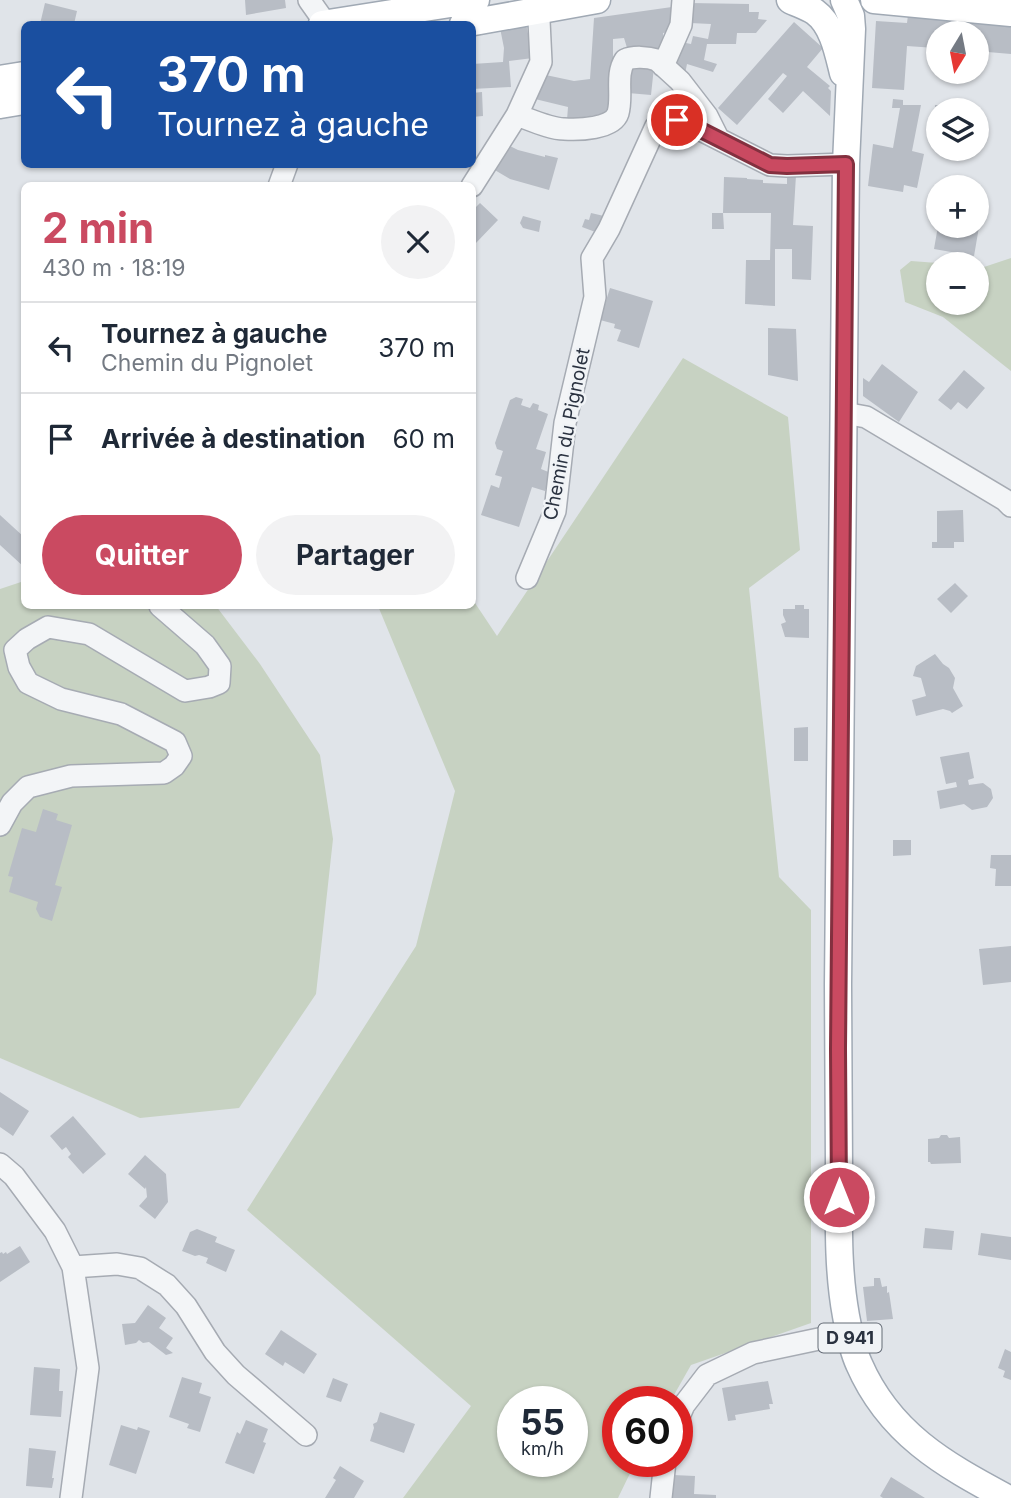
<!DOCTYPE html>
<html lang="fr">
<head>
<meta charset="utf-8">
<style>
  body { margin:0; font-family:Inter,sans-serif; background:#f2f2f3; color:#1f2937; height:100vh; display:flex; flex-direction:column; font-size:26px; white-space:nowrap }
  * { box-sizing:border-box; margin:0 }
  p { font-size:23px; color:#747a83 }
  .icon { flex:none; width:38px; height:38px; fill:none; stroke:currentColor; stroke-width:2; stroke-linecap:round; stroke-linejoin:round }
  .map { position:relative; flex:1; overflow:hidden }
  .drawer { position:absolute; left:21px; top:182px; width:455px; height:427px; display:flex; flex-direction:column; background:#fff; border-radius:10px; box-shadow:0 2px 5px #0004 }
  .drawer>* { flex:none }
  .banner { position:absolute; left:21px; top:21px; width:455px; height:147px; border-radius:10px; box-shadow:0 2px 5px #0004; background:#1a4fa0; color:#fff; overflow:hidden }
  .needle { width:46px; rotate:190deg }
  .buttons { position:absolute; left:926px; top:21px; display:grid; gap:14px }
  .buttons a { display:grid; place-items:center; width:63px; height:63px; border-radius:50%; background:#fff; box-shadow:0 2px 5px #0004; font-size:35px }
  .speed { position:absolute; left:497px; top:1386px; display:flex; gap:14px; font-size:35px; font-weight:700; text-align:center }
  .speed>* { display:grid; place-content:center; width:91px; height:91px; border-radius:50%; background:#fff; box-shadow:0 2px 5px #0004; line-height:1 }
  .speed small { font-size:18px; font-weight:400 }
  .speed .limit { border:10px solid #d22; background:#fff; color:#111 }
  .pin { position:absolute; display:grid; place-items:center; width:60px; height:60px; color:#fff; margin:-30px; border:4px solid #fff; border-radius:50%; box-shadow:0 2px 7px #0007 }
  .me { position:absolute; width:77px; margin:-38px; rotate:0deg; stroke-linejoin:round; filter:drop-shadow(0 0 5px #0008) }
  .turn { display:flex; align-items:center; gap:24px; height:147px; padding:0 21px; font-size:32px }
  .turn .icon { width:91px; height:91px; stroke-width:2.5 }
  .turn b { display:block; font-size:49px; line-height:60px }
  .round { display:grid; place-items:center; flex:none; width:74px; height:74px; border-radius:37px; background:#f2f2f3 }
  .overview { display:flex; align-items:center; justify-content:space-between; height:119px; padding:0 21px }
  h1 { font-size:42px; font-weight:700; line-height:52px; color:#ca4a61 }
  .cta { display:flex; gap:14px; margin-top:auto; padding:14px 21px }
  .cta a { flex:1; height:80px; border-radius:42px; background:#ca4a61; color:#fff; font-size:28px; font-weight:700; line-height:80px; text-align:center }
  .cta a+a { background:#f2f2f3; color:#1f2937 }
  ul { padding:0; list-style:none }
  li { display:flex; align-items:center; gap:21px; height:91px; padding:0 21px; border-top:2px solid #e0e1e3 }
  li div { flex:1 }
  li b { display:block; font-size:26px }
  li em { font-style:normal }
  .map>svg:first-child { display:block }
  .green { fill:#c7d2c2; fill-rule:evenodd }
  .building { fill:#b8bdc5 }
  .lines { fill:none; stroke-linecap:round; stroke-linejoin:round }
  .minor-casing { stroke:#a6abb3; stroke-width:24 }
  .major-casing { stroke:#a0a9b4; stroke-width:29 }
  .minor { stroke:#f3f5f7; stroke-width:21 }
  .major { stroke:#fff; stroke-width:26 }
  .route-casing { stroke:#83303f; stroke-width:18 }
  .route { stroke:#ca4a61; stroke-width:12 }
  .labels { text-anchor:middle; stroke-width:5; stroke-linejoin:round; paint-order:stroke }
  .shield { fill:#f0f3f6; stroke:#656c77; stroke-width:2 }
  .shield-label { font-size:18px; font-weight:bold; fill:#2a3240 }
  .street-label { font-size:19px; fill:#2a3240; stroke:#f0f3f6 }
</style>
</head>
<body>
<div class="map">
<svg width="1011" height="1498" viewBox="0 0 1011 1498">
  <rect width="100%" height="100%" fill="#e0e4e9"/>
  <!-- green -->
  <path class="green" d="M1011,258V371L943,317L905,302L900,270L911,261L951,264H938V303H976L977,266L984,267Z
    M683,358L788,417L800,550L749,588L779,877L811,910V1323L691,1365L670,1402H618V1461H636L618,1498H403L471,1406L247,1210L416,946L455,791L378,606H472L473,600L497,636ZM513,1402H572V1461H513Z
    M24,581V606H216L260,664L320,755L333,839L316,994L239,1108L140,1118L0,1058V589Z"/>
  <!-- building -->
  <path class="building" d="M245,0H285L286,8L246,15Z
    M45,3L77,11L74,24H40Z
    M690,3L749,4V12H759L758,19L767,20L756,33H737L736,44H707L704,60L717,64L713,72L687,64L685,74L675,69L681,42L691,44L693,36L708,39L711,24L690,23Z
    M679,6L675,31L663,33L664,49L661,53L628,51L624,38L613,39V64H610L608,113L567,120L568,107L535,99L541,74L574,81L590,79L594,18Z
    M908,15L1011,23V54L976,51V33H938V57H934L935,48L907,46L904,90L872,88L876,21L907,23Z
    M794,22L823,48L807,67L830,86L828,88L831,91L830,116L803,91L783,113L768,99L787,76L783,73L737,125L718,108Z
    M526,24L533,58L509,61L511,87L472,89V64L503,62L504,48L500,28Z
    M631,65L654,67L651,95L628,93Z
    M482,92L483,116L472,117V93Z
    M893,99L903,100V105H921L912,151L924,154L917,188L904,185L903,192L868,186L873,144L893,148L900,108H892Z
    M935,105H962V110H938V121H934Z
    M508,145L518,150L545,157V155L558,158L549,190L510,179L493,169Z
    M791,175H796L793,225L813,226L811,280L792,279V249H775V306L745,304L746,260H770L771,213H723L724,177L747,178V179L763,180V183L787,184V178Z
    M480,203L498,220L475,244L472,241V211Z
    M591,213L604,216L598,233L582,227L585,219L589,220Z
    M712,213H723L724,229H712Z
    M523,216L541,221L539,232L523,228L520,223Z
    M938,226H970L979,227L974,256L934,249Z
    M610,288L653,301L639,348L617,341L621,330L614,328L615,324L600,320Z
    M768,328L796,329L798,381L768,375Z
    M882,364L918,392L899,422L863,396V378L869,382Z
    M964,370L985,388L967,409L958,402L951,410L938,400Z
    M516,397L523,399L521,405L530,408L533,403L539,405L538,410L548,414L536,449L546,452L541,469L551,473L545,491L532,487L519,527L481,515L491,485L499,488L502,477L495,475L503,451L497,449L495,443L510,400Z
    M963,510L964,542H954V548H932V542H937V511Z
    M0,515L24,537V567L0,545Z
    M955,583L968,596L951,613L937,599Z
    M795,605H804V609H809V638L785,637L781,624L786,622L783,615V609H795Z
    M935,654L943,664L949,668L955,678L953,688L963,706L952,713L950,711L943,709L916,716L912,700L926,696L921,678L913,676L916,666Z
    M808,727V761H794V728Z
    M969,752L974,778L968,780L969,785L983,783L991,789L993,798L987,807L972,810L964,804L940,809L937,791L957,787L956,782L946,784L940,757Z
    M43,809L58,814L56,820L72,825L55,885L62,887L52,921L40,917L36,909L38,902L9,892L13,877L8,876L22,828L36,832Z
    M893,840H911V855L893,856Z
    M991,855H1011V886H995L996,869L990,868Z
    M1011,946V982L983,985L979,949Z
    M0,1092L29,1111L13,1136L0,1127Z
    M73,1116L106,1154L83,1174L68,1157L71,1154L66,1147L62,1150L50,1136Z
    M941,1135H947L949,1138L960,1137L961,1163L931,1164L930,1162H928V1139L939,1138Z
    M145,1155L166,1174L168,1202L155,1219L139,1206L147,1197L146,1187L145,1189L128,1174Z
    M925,1228L954,1231L952,1250L923,1248Z
    M197,1229L217,1237L215,1242L235,1250L226,1272L206,1263L208,1258L199,1255L195,1256L182,1251L190,1232Z
    M981,1233L1011,1237V1260L978,1255Z
    M20,1246L30,1262L0,1282V1253L2,1252L3,1254L6,1252L7,1254Z
    M874,1278H880L882,1287L887,1286V1293L889,1292L893,1319L867,1321L863,1287L874,1286Z
    M148,1305L166,1318L159,1328L173,1338L166,1348L173,1353L166,1355L149,1342L143,1343L139,1340L136,1343L125,1345L122,1324L135,1323Z
    M281,1330L317,1354L304,1374L285,1362L283,1366L265,1354Z
    M1005,1349L1011,1352V1380L1003,1377L1005,1371L998,1368Z
    M34,1367L60,1369L59,1391H63L61,1417L30,1415Z
    M182,1377L202,1383L199,1393L211,1397L200,1432L187,1428L189,1424L169,1417Z
    M333,1378L348,1384L341,1402L326,1397Z
    M768,1381L773,1404H769L770,1409L735,1415L736,1420L728,1421L722,1388Z
    M380,1412L415,1424L404,1453L370,1441L374,1428L373,1424L377,1422Z
    M246,1420L268,1429L263,1442L266,1443L254,1474L225,1463L237,1432L240,1434Z
    M121,1425L137,1430L138,1427L150,1431L136,1474L109,1465Z
    M29,1448L56,1451L52,1478H54L52,1488L26,1486Z
    M340,1466L364,1481L354,1498H325L336,1480L333,1478Z
    M673,1475L695,1476L694,1494L716,1495V1498H672Z
    M891,1477L925,1498H883L880,1496Z"/>
  <g class="lines">
    <defs>
      <path id="minor" d="M309,0L326,24
        M663,66L681,25L683,0
        M517,115C531,120 551,129 564,129C578,130 613,129 618,113C623,96 615,75 625,60C633,56 648,57 657,60L680,81L707,116L718,138
        M279,186L287,164
        M472,186L517,115L541,62L538,0
        M844,413L866,417L1005,500L1011,506
        M527,578L555,511L565,423L595,297L592,258L609,229L656,126C668,121 676,120 689,124L770,165L787,166L846,164
        M0,825L12,803L28,787L71,776L164,773L174,766L181,756L175,742L121,714L61,699L28,683L19,667L15,650L27,639L48,627L89,634L185,691L209,687L219,683L220,666L205,645L160,606
        M0,1164L14,1176L55,1231L73,1267L88,1368L71,1498
        M73,1267L117,1264L140,1268L167,1285L186,1306L215,1352L236,1375L306,1435
        M677,1421L684,1405L707,1375L753,1353L833,1336L850,1335
        M661,1498L665,1461"/>
      <path id="major" d="M790,0C798,4 808,7 815,12C833,25 838,53 843,73
        M844,0L851,16L852,29L846,164C843,438 841,711 838,984C838,1046 839,1107 839,1168C839,1218 837,1267 846,1316C849,1332 852,1349 859,1364C889,1433 943,1464 1007,1498
        M874,0L1011,13
        M322,24L476,0
        M463,24L597,0
        M0,79L24,75
        M0,105L24,101"/>
    </defs>
    <!-- minor casing -->
    <use href="#minor" class="minor-casing"/>
    <!-- major casing -->
    <use href="#major" class="major-casing"/>
    <!-- minor -->
    <use href="#minor" class="minor"/>
    <!-- major -->
    <use href="#major" class="major"/>
  </g>
  <g class="lines">
    <defs>
      <path id="route" d="M677,120L689,124L770,165L787,166L846,164L838,1049L839,1197"/>
    </defs>
    <!-- route casing -->
    <use href="#route" class="route-casing"/>
    <!-- route -->
    <use href="#route" class="route"/>
  </g>
  <g class="labels">
    <!-- shield labels -->
    <rect class="shield" x="818.5" y="1323.5" width="63" height="29" rx="5"/>
    <g class="shield-label">
      <text x="850" y="1344">D 941</text>
    </g>
    <!-- street labels -->
    <g class="street-label">
      <text transform="translate(566 434) rotate(-79)" y="7">Chemin du Pignolet</text>
    </g>
  </g>
</svg>
<div class="buttons">
<a><svg class="needle" viewBox="-14 -14 28 28"><path d="M0-13l5 13h-10z" fill="#e53935"/><path d="M0 13l5-13h-10z" fill="#747a83"/></svg></a>
<a><svg class="icon" aria-label="layers" viewBox="0 0 24 24"><path d="M12 4l9 5-9 5-9-5zM3 14l9 5 9-5"/></svg></a>
<a>+</a>
<a>−</a>
</div>
<div class="speed"><div>55<small>km/h</small></div><div class="limit">60</div></div>
<div class="pin" style="left:677px;top:120px;background:#d93025"><svg class="icon" aria-label="arrive" viewBox="0 0 24 24"><path d="M6 21V4h12l-3 4 3 4H6"/></svg></div>
<svg class="me" style="left:839px;top:1197px" viewBox="-20 -20 40 40"><circle r="17" fill="#ca4a61" stroke="#fff" stroke-width="3"/><path d="M0-11L8 9 0 5-8 9z" fill="#fff"/></svg>
<div class="banner">
<div class="turn"><svg class="icon" aria-label="left" viewBox="0 0 24 24"><path d="M17 20v-9H6M10 6l-5 5 5 5"/></svg><div><b>370 m</b>Tournez à gauche</div></div>
</div>
<section class="drawer">
<div class="overview"><div><h1>2 min</h1><p>430 m · 18:19</p></div><a class="round"><svg class="icon" aria-label="close" viewBox="0 0 24 24"><path d="M6 6l12 12M18 6L6 18"/></svg></a></div>
<ul>
<li><svg class="icon" aria-label="left" viewBox="0 0 24 24"><path d="M17 20v-9H6M10 6l-5 5 5 5"/></svg><div><b>Tournez à gauche</b><p>Chemin du Pignolet</p></div><em>370 m</em></li>
<li><svg class="icon" aria-label="arrive" viewBox="0 0 24 24"><path d="M6 21V4h12l-3 4 3 4H6"/></svg><div><b>Arrivée à destination</b></div><em>60 m</em></li>
</ul>
<div class="cta"><a>Quitter</a><a>Partager</a></div>
</section>
</div>
</body>
</html>
